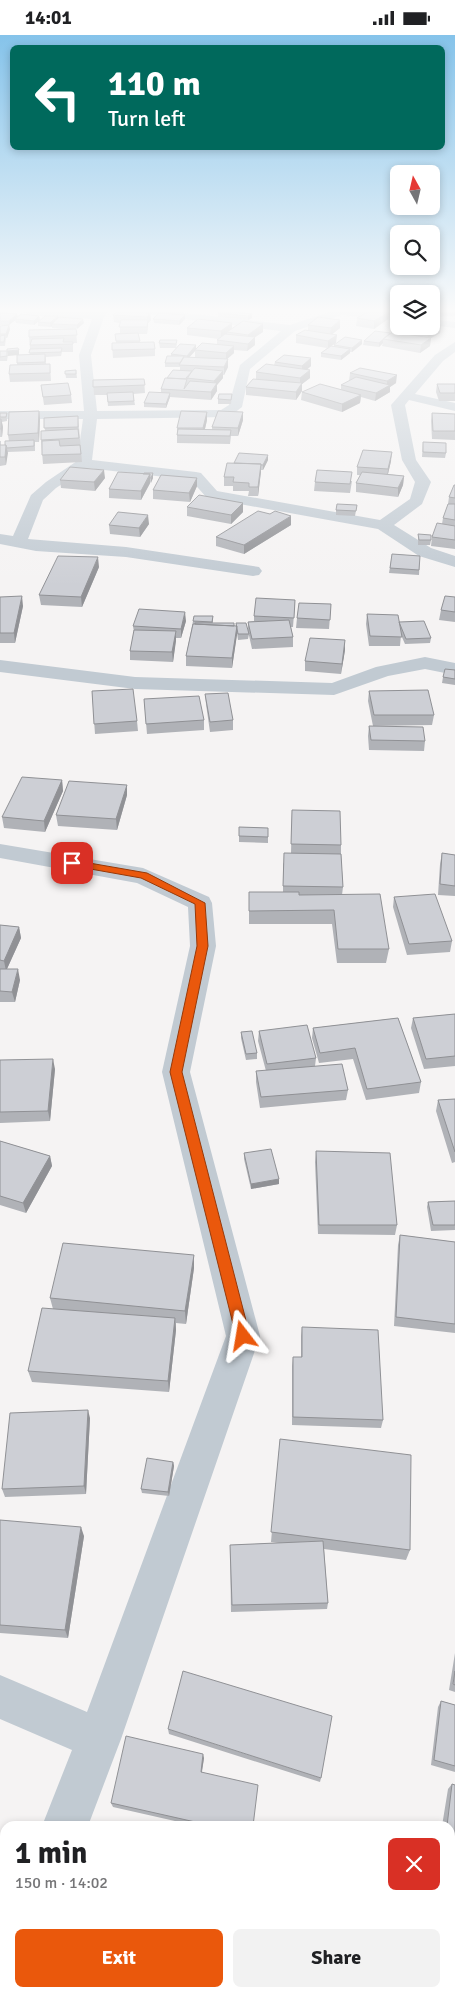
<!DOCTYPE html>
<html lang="en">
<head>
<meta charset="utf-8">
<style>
  body { margin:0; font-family:Signika,sans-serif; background:#f2f2f2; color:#202124; height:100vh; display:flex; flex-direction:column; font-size:19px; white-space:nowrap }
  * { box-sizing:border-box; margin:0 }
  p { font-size:16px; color:#757577 }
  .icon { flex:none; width:28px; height:28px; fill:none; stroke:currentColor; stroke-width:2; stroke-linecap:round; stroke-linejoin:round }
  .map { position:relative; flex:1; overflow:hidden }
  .side { position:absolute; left:0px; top:1786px; width:455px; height:176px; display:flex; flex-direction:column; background:#fff; border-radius:15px 15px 0 0; box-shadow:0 2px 8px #0003 }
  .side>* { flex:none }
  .top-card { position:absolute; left:10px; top:10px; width:435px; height:105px; border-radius:8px; box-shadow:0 2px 8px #0003; background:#00695c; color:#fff; overflow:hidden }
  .needle { width:32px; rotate:352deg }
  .controls { position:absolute; left:390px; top:130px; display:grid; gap:10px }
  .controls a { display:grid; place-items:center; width:50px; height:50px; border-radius:8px; background:#fff; box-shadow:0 2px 8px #0003; font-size:25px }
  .pin { position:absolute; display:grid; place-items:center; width:42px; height:42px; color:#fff; margin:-21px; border-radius:10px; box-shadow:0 2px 8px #0006 }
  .me { position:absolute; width:55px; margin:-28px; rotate:346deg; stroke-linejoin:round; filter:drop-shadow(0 0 4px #0008) }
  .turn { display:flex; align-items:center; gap:18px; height:105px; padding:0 15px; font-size:22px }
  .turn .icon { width:65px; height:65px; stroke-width:2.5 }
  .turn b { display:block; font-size:35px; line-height:42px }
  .round { display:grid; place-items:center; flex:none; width:52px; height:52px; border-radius:8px; background:#f2f2f2 }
  .headline { display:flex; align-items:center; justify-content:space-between; height:85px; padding:0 15px }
  h1 { font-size:30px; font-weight:800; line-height:38px }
  .action { display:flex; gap:10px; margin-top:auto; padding:10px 15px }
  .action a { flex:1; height:58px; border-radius:8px; background:#ea580c; color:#fff; font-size:20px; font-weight:800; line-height:58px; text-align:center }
  .action a+a { background:#f2f2f2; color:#202124 }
  .status { display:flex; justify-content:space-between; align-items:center; height:35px; padding:0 25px; background:#fff; direction:ltr }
  .status svg { height:14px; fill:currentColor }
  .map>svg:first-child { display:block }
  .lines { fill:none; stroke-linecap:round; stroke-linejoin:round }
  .minor { fill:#c1cad2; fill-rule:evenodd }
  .wall { fill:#b0b2b7; fill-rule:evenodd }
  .shaded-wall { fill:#909195 }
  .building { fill:#cdcfd5; stroke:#909195 }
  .route { fill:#ea580c; stroke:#983908 }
</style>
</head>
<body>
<div class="status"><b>14:01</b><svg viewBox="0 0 49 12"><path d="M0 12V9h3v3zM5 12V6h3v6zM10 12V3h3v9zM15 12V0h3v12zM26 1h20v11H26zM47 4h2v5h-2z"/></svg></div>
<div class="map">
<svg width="455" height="1962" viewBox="0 0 455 1962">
  <rect width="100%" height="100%" fill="#f5f3f3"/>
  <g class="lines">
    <!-- minor -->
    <path class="minor" d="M23,277H108L104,282L91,320L97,376L221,375L229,370L240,330L281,296L152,280L147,277H177L290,290L329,277H372L399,280V286L342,280L295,296L250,334L242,372L229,382L97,384L92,425L196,437L201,438L217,456L380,485L410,464L415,447L402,425L391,370L435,320L455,307V317L443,326L415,359L455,368V376L409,365L405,370L416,425L431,447L422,469L394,490L431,513L455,521V532L419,521L378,494L207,463L191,445L87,433L56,453L43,465L28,504L126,512L253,531L259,532L262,536L259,540L253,541L126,522L36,516L0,509V499L13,501L31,460L46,447L77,426L83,384H0V376H84L79,320L92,284L29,280Z
      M431,284L455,287V293L431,290Z
      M425,622L455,628V640L425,634L388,641L334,660L135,654L0,637V625L135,642L332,648L376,632Z
      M0,809L143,833L209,862L212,868L216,911L190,1037L260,1301L121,1704L88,1791H42L72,1715L0,1684V1640L87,1677L226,1301L162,1037L190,911L188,872L137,848L0,823Z
      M5,1917V1958H24L22,1962H0V1919Z"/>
  </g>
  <!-- wall -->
  <path class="wall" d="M233,277L252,283L248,285L218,282V278Z
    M386,277H399V280H389L388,284L374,294L356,291L357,283Z
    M431,277H455V281L432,282L431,281Z
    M0,278L17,279L18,282L39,281L40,285L34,290L16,288L15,285L9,290H0Z
    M150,278L151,285L148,288L147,299H138L140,307L155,314V321L113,323L112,308H116L115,299L120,298V288L114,287L113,280Z
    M58,281V283L84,288L76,294L77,308H73V317H62L61,321L46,322V329H50L51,346L10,347L9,339L17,330V328L30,320V314L29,302L70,294L52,293V291L51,292L38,291V287Z
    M153,284H185L179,290L154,288Z
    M340,285V293L332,299L336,308L331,311H334V310L362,305V309L352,317H350V318L341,325L321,322V318L327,313L296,308V300L308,295V290Z
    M263,289V297L254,302H255V310L247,316L234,315V318L227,324L228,332L224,340H223V343L217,350V356L211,365L170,362L166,373L144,372V368L161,358V354L167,343L180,335V332H165V328L171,321V319L196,310V313L217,309V305L219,304L187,300V293H232ZM195,316V322H189Z
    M9,290L10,294L7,303H6L5,311H0V291Z
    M441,290L440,298L431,303L430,311L420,318L382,311L383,308L379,312L363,310L364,306L390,298V300L392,298L393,293Z
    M159,308L177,309L176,313H160Z
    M0,316L8,320L7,326H0Z
    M311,323V331L307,334L310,335V343L302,349V356L296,365L246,360V352L256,344V337L274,330L275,327Z
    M76,335L77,343H66L65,336Z
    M350,338L396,348L390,352V357L375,366L361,362L360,368L342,377L301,365L302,357L341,355V350L349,346Z
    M144,344L145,358L133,359L135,370L108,371L107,360H94L93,345Z
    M437,349H455V366H439L436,357Z
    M41,350L71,360L72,368L44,370Z
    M232,359L231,369H218V364Z
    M39,376L40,384L39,407H35V416L7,417L6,430L0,431V406H1V410H5L9,406L8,400Z
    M207,377V385L205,394L212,395V392L243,377V385L238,401H231L230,409L177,408V393Z
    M0,378H7V386L2,387L3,392L2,402H0Z
    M432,378L455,379V405L432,404L431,386Z
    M78,381L82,427L43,429L41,405L45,396L44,383Z
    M423,407L446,418L445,423L422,422Z
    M268,425L263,435H261L258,461H248L249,456H233V451H224V442L234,428Z
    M391,426L388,439L404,441L403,450L398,462L356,457V448L360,440H357V432Z
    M153,438V443L141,465L109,463V454L143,439Z
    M105,443L95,456L61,453L60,445Z
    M197,443V451L190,467L153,464V455Z
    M352,446L350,458L314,456L315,447Z
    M455,450V514L431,511L432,502L442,489L443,483L448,469L449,462Z
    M357,470L355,481L336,480V475Z
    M187,472L243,477L231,489L187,481Z
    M270,479L291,490L244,519L216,511V502Z
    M149,489L140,502L110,499L109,490Z
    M418,499L431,505L430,510H418Z
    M392,519L420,521L419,540L389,538Z
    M99,532L82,572L41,570L39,560Z
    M0,562L23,571L15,608H0Z
    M455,562V587L439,585L441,575Z
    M295,565L293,592H291L293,602V612L252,614L248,596V587L254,586V581Z
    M331,569L329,594L296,593L297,583Z
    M367,579L399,587L431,603L430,608L405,609L401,600L400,611H369L366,589Z
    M213,581V588L236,591V588L249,599L248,604L238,605L237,598L232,633L186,631V621L193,586Z
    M186,586L181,603H176L173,627L130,625V616L134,597L133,591Z
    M345,615L341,639L305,636V626Z
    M455,635V650L442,648L443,642Z
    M92,656L137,686L138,696L95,699Z
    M369,656L434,680L432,690L373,691L368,666Z
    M205,659L233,685V695L210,697L206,669Z
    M144,664L204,685V695L147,699Z
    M369,691L425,706L424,716L369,715L368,701Z
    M62,745L63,756L45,797L4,793L2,782Z
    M127,750V760L117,795L58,791L56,780Z
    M292,775L341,810V819L343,852L342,860L389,914L386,928H337L332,889H249V857H283V829L291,818Z
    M239,792L268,793V808L239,807Z
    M442,818L455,820V861L438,860L440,829Z
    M394,862L452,906L450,917L407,920L393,872Z
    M0,890L19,892L21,903L7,934L20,945L15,967H0Z
    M455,979V1031L424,1034L411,993L413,983Z
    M398,983L421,1047L419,1058L366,1065L353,1024L319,1028L312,1003L313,993Z
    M259,996L316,1023L315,1031L348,1055L346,1065L260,1073L256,1047V1036H266L258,1006Z
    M241,997L257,1018V1024L246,1025L241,1003Z
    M0,1025L55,1034L50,1086L0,1088Z
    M455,1064V1127L452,1128L436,1076L438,1065Z
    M0,1106L50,1121L52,1131L26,1178L0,1170Z
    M316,1116L397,1190L395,1200L318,1199L315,1127Z
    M244,1118L279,1144V1149L251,1154L244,1124Z
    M455,1166V1195L431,1196L427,1172L428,1167Z
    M400,1200L455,1207V1298L394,1291L398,1210Z
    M194,1220V1233L186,1289L176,1288V1295L169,1357L32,1347L28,1336L53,1274L50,1263Z
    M302,1292L383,1385L381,1393L292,1390V1331L293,1322H301V1301Z
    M90,1383L86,1459L5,1462L2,1454Z
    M280,1404L410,1515L406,1525L324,1514L328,1568L327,1574L231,1577L230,1510L279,1508L271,1507Z
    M173,1427L174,1431L169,1461L142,1458L141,1454Z
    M0,1485L84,1501L68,1603L0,1598Z
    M455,1618V1657L449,1655Z
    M441,1666L455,1670V1737L431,1730L438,1672Z
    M168,1694L321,1743L320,1747L169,1699Z
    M204,1723L202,1737L253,1791H197L113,1772L111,1768Z
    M452,1749L455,1750V1911L450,1909V1791H442L448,1754Z"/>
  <!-- shaded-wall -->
  <path class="shaded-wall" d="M389,277L388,284L374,294V286Z
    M150,278L151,285L148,288L147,299V282Z
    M17,279L18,283L9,290V286Z
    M252,279V283L248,285V281Z
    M185,280V284L179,290V286Z
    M39,281L40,285L34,290V286Z
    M58,281V285L52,289V291L51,292L50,288Z
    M83,284L84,288L77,294V290Z
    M340,285V293L330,301L331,293Z
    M232,288V295L227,297V299L221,304V296Z
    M263,289V297L248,307V300Z
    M9,290L10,294L7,303L6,299Z
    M441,290L440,298L431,303L430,311L420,318L421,310L427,306L428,299Z
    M390,298L389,302L383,304V308L379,312V308Z
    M337,300L336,308L328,313V306Z
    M255,302V310L247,316L248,309Z
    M362,305V309L352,317V313Z
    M196,310V314L195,315V316L187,325V321Z
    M234,311V318L226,325V318Z
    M350,314V318L341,325V321Z
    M19,315V320L8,321L7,316Z
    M311,323V331L302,339V331Z
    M228,324V332L224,340V332Z
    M310,335V343L302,349V356L296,365V357L300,351V343Z
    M223,336V343L217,350V356L211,365V357L215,352L214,346Z
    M397,340L396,348L390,352V357L375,366L376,358L387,351V346Z
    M170,358V362L166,373V369Z
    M361,360L360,368L342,377V369Z
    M39,376L40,384L39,407L38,398Z
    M207,377V385L203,402V393Z
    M243,377V385L238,401V393Z
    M1,384L3,392L2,402L1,394Z
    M6,410L8,418L6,430L5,422Z
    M392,417L391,426L387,443L388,434Z
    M268,420V425L263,435V430Z
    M261,429V437L258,461V452Z
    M104,435L105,443L95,456L94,447Z
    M153,438V443L151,448V443Z
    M150,439V448L141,465V456Z
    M404,441L403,450L398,462V453Z
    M197,443V451L190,467L189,458Z
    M243,468V477L231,489V480Z
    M148,480L149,489L140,502L139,493Z
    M291,481V490L244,519V510Z
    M98,522L99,532L82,572L81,562Z
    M22,561L23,571L15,608L14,598Z
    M185,577L186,586L181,603V594Z
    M237,591V600L232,633V623Z
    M176,596V606L173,627L172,617Z
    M345,605V615L341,639L342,629Z
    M62,745L63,756L45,797L44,786Z
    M127,750V760L117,795L116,784Z
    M19,892L21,903L6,936L4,926Z
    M18,934L20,945L15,967L12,957Z
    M53,1024L55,1034L50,1086L48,1076Z
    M50,1121L52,1131L26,1178L23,1168Z
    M279,1144V1149L251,1154V1149Z
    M194,1220V1233L186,1289L185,1276Z
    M175,1283L176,1295L169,1357L168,1346Z
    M88,1375L90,1383L86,1459L84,1451Z
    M173,1427L174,1431L169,1461L168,1457Z
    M81,1492L84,1501L68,1603L65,1595Z
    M203,1719L204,1723L201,1741V1737Z"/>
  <!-- building -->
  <path class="building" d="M116,277H131L150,278L147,282L113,280Z
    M220,277H233L252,279L248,281L218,278Z
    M368,277H389L374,286L357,283Z
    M0,278L17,279L9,286H0Z
    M159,278L185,280L179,286L153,284Z
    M21,279L39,281L34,286L15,284Z
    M45,281H58L50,288L38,287Z
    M59,282L83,284L77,290L52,289Z
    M318,282L340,285L331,293L308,290Z
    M198,284L232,288L221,296L187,293Z
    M121,285H148L147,292H119Z
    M243,286L263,289L248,300L227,297Z
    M399,289V291H431V289L441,290L428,299L393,293Z
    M9,290L6,299H0V291Z
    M76,294L77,300L29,302V295Z
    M305,295L337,300L328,306L296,300Z
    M375,296L390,298L379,308L364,306Z
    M393,297L431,303L421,310L383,304Z
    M138,298L140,306H116L115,299Z
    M225,299L255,302L248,309L217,305Z
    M5,300L4,307H0V301Z
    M345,302L362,305L352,313L334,310Z
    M64,303L63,307H73V309L30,310L32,304Z
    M160,305H177L176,309L159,308Z
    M154,307L155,314L112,315V308Z
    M202,308L234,311L226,318L195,315Z
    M180,309L196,310L187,321L171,319Z
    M331,311L350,314L341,321L321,318Z
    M18,313L19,315L7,316V314Z
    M62,313L61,317L29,318L30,314Z
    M0,316H7V321L0,322Z
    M45,319V327L17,328V320Z
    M284,320L311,323L302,331L275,327Z
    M167,321H184L180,328H165Z
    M184,322L228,324L224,332L179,330Z
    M50,329V338L9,339L10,330Z
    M266,329L310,335L300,343L256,337Z
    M195,333L223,336L214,346L186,343Z
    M360,333L397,340L387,346L350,338Z
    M76,335V339H65V336Z
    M173,335L192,336L187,344L167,343Z
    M356,342L390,350L376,358L341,350Z
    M165,343L187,344L184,354L190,346L217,348L211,357L161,354Z
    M144,344L145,350L93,352V345Z
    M253,344L302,348L296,357L246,352Z
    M68,348L71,360L43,362L41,350Z
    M320,349L361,360L342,369L302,357Z
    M437,349H455V358H440Z
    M133,357L134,366L108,367L107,358Z
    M149,357L170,358L166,369L144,368Z
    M219,359H232L231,365L218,364Z
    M39,376L38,398L8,400L9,377Z
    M181,376L207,377L203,393H177Z
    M218,376L243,377L238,393L212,392Z
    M0,378H7L6,382H0Z
    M432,378L455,379V396H433Z
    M78,381V392L44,393V383Z
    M0,384H1V394H0Z
    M78,394L79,403L41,405V396Z
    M178,394L231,395L230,401L177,400Z
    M34,405V411L7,413L6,410H5V406Z
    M59,405L60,411L80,410L81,419L42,420V406Z
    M423,407L446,408V418L423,417Z
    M0,410H6L5,422H0Z
    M363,415L392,417L388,434L357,432Z
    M239,418L268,420L263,430H261V429L234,428Z
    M227,428L261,429L258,452H249V448L233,447L234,442H224Z
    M70,432L104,435L94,447L60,445Z
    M317,435L352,437L350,449L315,447Z
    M118,437L150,439L141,456L109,454Z
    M362,437L404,441L398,453L356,448Z
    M144,438H153L151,443H150V439H143Z
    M161,440L197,443L189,458L153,455Z
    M454,450H455V463L449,462Z
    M199,460L243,468L231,480L187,472Z
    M337,469L357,470L356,476L336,475Z
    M448,469H455V485L443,483Z
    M258,476L270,479L275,476L291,481L244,510L216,502Z
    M118,477L148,480L139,493L109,490Z
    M437,488L455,491V505L432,502Z
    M418,499L431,500V505H419Z
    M392,519L420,521L419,535L390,533Z
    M58,521L98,522L81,562L39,560Z
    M22,561L14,598H0V562Z
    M445,561L455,562V577L441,575Z
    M256,563L295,565L294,583L254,581Z
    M299,568L331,569L330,585L297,583Z
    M139,574L185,577L181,594L133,591Z
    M367,579L398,580L402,602L370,601Z
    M194,581H213L212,587L193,586Z
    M289,585L293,602L252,604L248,587Z
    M424,586L431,603L406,604L399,587Z
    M195,588H234V591L195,589Z
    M236,588H246L249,599H238Z
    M193,589L237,591L232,623L186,621Z
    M134,595L176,596L172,617L130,616Z
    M310,603L345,605L342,629L305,626Z
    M445,634L455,635V644L443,642Z
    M133,654L137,686L94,689L92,656Z
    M428,655L434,680H374L369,656Z
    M228,658L233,685L210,687L205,659Z
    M199,661L204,685L146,689L144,664Z
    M369,691L423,692L425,706L371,705Z
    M22,742L62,745L44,786L2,782Z
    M69,746L127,750L116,784L56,780Z
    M292,775L340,776L341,810L291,809Z
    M239,792L268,793V802L239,801Z
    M284,818L341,819L343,852L283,851Z
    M442,818L455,820V851L440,849Z
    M249,857H299V860L380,859L389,914H338L334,875L249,876Z
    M435,859L452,906L409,909L394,862Z
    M0,890L19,892L4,926L0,925Z
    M0,934H18L12,957L0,956Z
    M455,979V1021L426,1024L413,983Z
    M398,983L421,1047L367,1054L355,1013L320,1018L313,993Z
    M307,990L316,1023L267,1029L259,996Z
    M252,996L257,1018L246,1019L241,997Z
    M53,1024L48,1076L0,1077V1025Z
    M342,1029L348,1055L261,1062L256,1036Z
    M455,1064V1117L438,1065Z
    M0,1106L50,1121L23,1168L0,1161Z
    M271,1114L279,1144L251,1149L244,1118Z
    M316,1116L390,1118L397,1190H319Z
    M455,1166V1190H433L428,1167Z
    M400,1200L455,1207V1289L396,1282Z
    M63,1208L194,1220L185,1276L50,1263Z
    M42,1273L175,1283L168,1346L28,1336Z
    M302,1292L378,1295L383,1385L293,1382V1322H302Z
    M88,1375L84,1451L2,1454L10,1378Z
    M280,1404L411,1420L410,1515L271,1497Z
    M147,1423L173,1427L168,1457L141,1454Z
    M0,1485L81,1492L65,1595L0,1590Z
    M323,1506L328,1568L232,1570L230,1510Z
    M183,1636L332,1681L321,1743L168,1694Z
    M455,1636V1650L453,1649Z
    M441,1666L455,1670V1731L434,1725Z
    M126,1701L203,1719L201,1737L258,1750L253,1791H213L111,1768Z
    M452,1749L455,1750V1906L450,1904V1791H447Z"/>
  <!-- sky -->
  <linearGradient id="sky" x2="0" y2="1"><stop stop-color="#85c3ea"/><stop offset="0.5" stop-color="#fafafa"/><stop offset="1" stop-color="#fafafa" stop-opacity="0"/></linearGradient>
  <rect width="455" height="551" fill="url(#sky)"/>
  <!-- route -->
  <path class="route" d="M72,825L147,838L205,868L208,911L182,1037L250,1301L248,1306L243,1308L238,1306L236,1301L170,1037L197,911L195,869L141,843L68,830L67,828Z"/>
</svg>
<div class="controls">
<a><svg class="needle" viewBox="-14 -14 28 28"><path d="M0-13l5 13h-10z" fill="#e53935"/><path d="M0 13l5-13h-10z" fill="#757577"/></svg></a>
<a><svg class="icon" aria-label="search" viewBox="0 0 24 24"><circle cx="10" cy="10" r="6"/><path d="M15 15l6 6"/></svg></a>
<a><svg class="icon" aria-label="layers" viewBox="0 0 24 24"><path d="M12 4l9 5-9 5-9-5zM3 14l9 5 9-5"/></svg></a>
</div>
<div class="pin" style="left:72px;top:828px;background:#d93025"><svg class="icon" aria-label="arrive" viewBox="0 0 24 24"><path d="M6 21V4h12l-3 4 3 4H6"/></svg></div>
<svg class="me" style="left:243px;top:1301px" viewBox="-20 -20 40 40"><path d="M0-17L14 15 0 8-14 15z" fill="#ea580c" stroke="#fff" stroke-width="4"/></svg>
<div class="top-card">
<div class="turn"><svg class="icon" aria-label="left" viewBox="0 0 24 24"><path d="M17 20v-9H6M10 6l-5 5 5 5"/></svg><div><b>110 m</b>Turn left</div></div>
</div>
<section class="side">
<div class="headline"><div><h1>1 min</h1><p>150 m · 14:02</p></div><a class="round" style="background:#d93025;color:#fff"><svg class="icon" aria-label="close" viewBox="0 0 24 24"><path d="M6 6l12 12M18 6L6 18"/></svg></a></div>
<div class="action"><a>Exit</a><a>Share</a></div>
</section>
</div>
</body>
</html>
